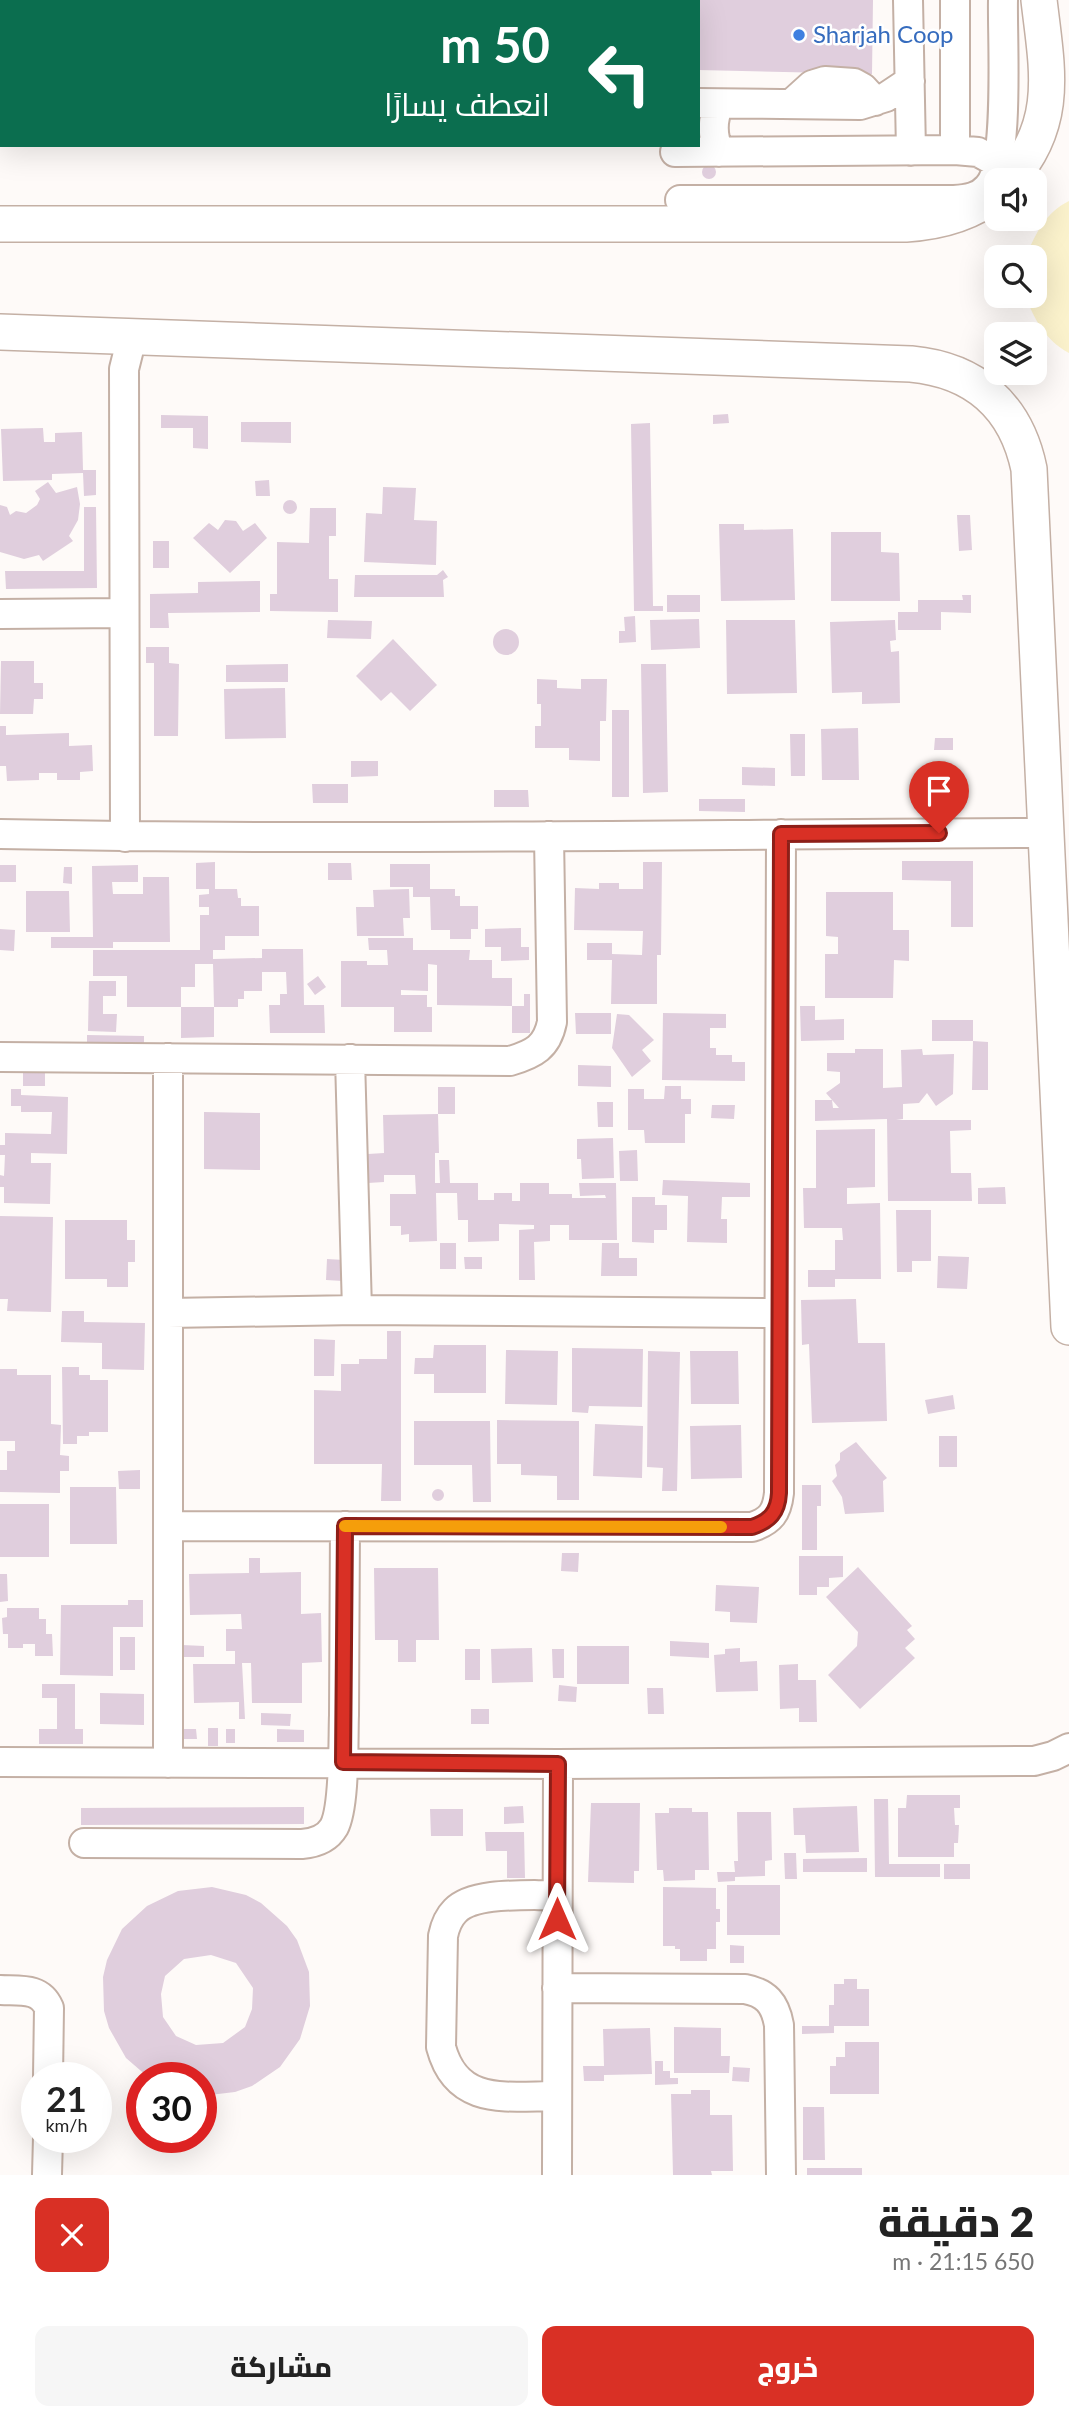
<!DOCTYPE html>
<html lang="ar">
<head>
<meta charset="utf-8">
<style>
  body { margin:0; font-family:Lato,Cairo,sans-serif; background:#f6f6f6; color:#222; direction:rtl; height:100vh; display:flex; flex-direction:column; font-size:26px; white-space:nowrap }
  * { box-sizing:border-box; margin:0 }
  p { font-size:23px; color:#767676 }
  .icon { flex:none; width:38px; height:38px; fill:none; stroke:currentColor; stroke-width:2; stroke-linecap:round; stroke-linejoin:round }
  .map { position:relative; height:2175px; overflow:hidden; direction:ltr }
  .side { display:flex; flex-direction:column; background:#fff; flex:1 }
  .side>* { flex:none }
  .banner { position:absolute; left:0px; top:0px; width:700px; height:147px; box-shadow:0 7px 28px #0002; direction:rtl; background:#0b6e4f; color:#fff; overflow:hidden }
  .tools { position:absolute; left:984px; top:168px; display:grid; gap:14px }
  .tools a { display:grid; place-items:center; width:63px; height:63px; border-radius:14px; background:#fff; box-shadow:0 7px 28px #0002; font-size:35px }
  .speed { position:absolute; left:21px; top:2062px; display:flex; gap:14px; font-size:35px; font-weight:700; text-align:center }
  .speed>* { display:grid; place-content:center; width:91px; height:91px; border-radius:50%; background:#fff; box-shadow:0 7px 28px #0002; line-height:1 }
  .speed small { font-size:18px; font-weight:400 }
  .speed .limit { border:10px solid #d22; background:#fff; color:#111 }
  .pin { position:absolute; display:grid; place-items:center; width:60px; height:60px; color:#fff; margin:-72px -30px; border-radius:50% 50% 50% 0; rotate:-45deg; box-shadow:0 0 7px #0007 }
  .pin .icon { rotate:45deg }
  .me { position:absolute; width:77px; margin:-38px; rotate:0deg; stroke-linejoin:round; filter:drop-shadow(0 0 5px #0008) }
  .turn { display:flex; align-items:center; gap:24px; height:147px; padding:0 35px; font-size:32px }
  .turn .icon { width:91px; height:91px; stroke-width:2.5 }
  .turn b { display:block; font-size:49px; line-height:60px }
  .round { display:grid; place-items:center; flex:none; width:74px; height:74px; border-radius:14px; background:#f6f6f6 }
  .headline { display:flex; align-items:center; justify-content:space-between; height:119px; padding:0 35px }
  h1 { font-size:42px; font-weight:800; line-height:52px }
  .button { display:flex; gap:14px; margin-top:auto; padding:14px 35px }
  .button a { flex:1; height:80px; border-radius:14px; background:#d93025; color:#fff; font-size:28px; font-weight:800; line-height:80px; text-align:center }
  .button a+a { background:#f6f6f6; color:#222 }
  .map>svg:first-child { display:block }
  .sand { fill:#fbf2cc }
  .building { fill:#e0cedd; fill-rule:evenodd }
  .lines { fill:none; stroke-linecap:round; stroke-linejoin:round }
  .minor-casing { stroke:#c4b0a5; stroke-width:32 }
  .major-casing { stroke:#c4b0a5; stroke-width:38 }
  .minor { stroke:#fff; stroke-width:28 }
  .major { stroke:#fff; stroke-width:35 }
  .route-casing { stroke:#8d1f18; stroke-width:18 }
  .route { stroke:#d93025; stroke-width:12 }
  .slow { stroke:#f59e0b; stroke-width:12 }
  .shop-dot { fill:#3f7fe0; stroke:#fff; stroke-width:2.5 }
  .labels { text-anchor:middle; stroke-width:5; stroke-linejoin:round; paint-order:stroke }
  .shop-label { font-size:24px; fill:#366cbe; stroke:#fff; text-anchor:start }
</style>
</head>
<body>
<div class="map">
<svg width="1069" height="2175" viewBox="0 0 1069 2175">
  <rect width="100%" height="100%" fill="#fefaf8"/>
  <!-- sand -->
  <path class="sand" d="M1069,201V353C1045,340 1035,320 1025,296H1034V257H1026C1035,234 1046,212 1069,201Z"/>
  <!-- building -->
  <path class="building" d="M698,0H873L872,74L698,70Z
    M702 172a7 7 0 1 1 14 0a7 7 0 1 1-14 0Z
    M728,414L729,423L713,424V415Z
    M161,415L208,416V449L193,448V428H161Z
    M241,422H291V443L241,442Z
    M650,423L653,606H663V611H634L631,424Z
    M43,428L44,442H55V433L82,432L83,470H96V495L84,496L83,473L52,474V480L3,481L1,429Z
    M269,480L270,496H256L255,481Z
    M48,482L56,493L77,487L80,504L78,520L69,536L73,541L43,561L39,555L24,559L0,552V505L7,507L10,515L16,511L26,513L37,505L40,499L35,491Z
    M383,487L416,488L414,520L437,521L436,565L364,562L366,513L382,514Z
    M283 507a7 7 0 1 1 14 0a7 7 0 1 1-14 0Z
    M84,507H96L97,588L6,589L5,571H84Z
    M310,508H336V536H329V579H338V612L270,611V594H277V542L309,543Z
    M957,515H970L972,550L959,551Z
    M225,520L236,521L243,531L255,523L267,538L230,573L193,538L209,523L218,530Z
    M719,524H744V530L793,529L795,600L721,601Z
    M831,532H881V552L899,553L900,601H831Z
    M153,541H169V568H153Z
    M443,570L448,577L443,580L444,597H354L355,575H437Z
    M260,581V612L168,613L169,628H150V594L198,593V582Z
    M667,595H700V612H667Z
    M962,595H971V613L941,612V630H898V612H918V600H963Z
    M635,616L636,642L619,643V631H625L624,617Z
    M699,619L700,648L651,650L650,620Z
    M328,620L372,621L371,639L327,638Z
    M726,620H795L797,693L727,694Z
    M895,620L896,640L890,641L891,652L899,651L900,703L862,704V692L832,693L830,622Z
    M493 642a13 13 0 1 1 26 0a13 13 0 1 1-26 0Z
    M393,639L437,685L410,711L391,692L381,701L356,676Z
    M146,647H169V663L179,664L178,736H154V663H146Z
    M1,661H34V683H43V699H34L33,714H0Z
    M288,664V682H226V665Z
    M641,664H666L668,792L643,793Z
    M537,679L557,680V688L581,689V679H607L606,721H600V761L569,760V748H535V726H541V704H537Z
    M285,688L286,738L225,739L224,689Z
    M612,710H629V797H612Z
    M0,726H6V735L69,733V746L92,745L93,771L80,772V780H57V773H39V780L7,781L6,766H0Z
    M858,728L859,780H822L821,729Z
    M790,734H805V776H791Z
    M935,738H953V750H934Z
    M351,761H378V776L351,777Z
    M742,767L775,768V786L742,785Z
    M312,784H348V803H313Z
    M494,790H528L529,807H494Z
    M699,799H745V812L699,811Z
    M902,861H973V927H951V881L902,880Z
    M215,862V889H237L238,898H241V906H259V936H225V950H213V959L262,958V949H303L304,1005H324L325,1033H270L269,1005H280V994H287L286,972H262V991H244V999H238V1007H214L213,964H195V987H181V1007H214V1037L181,1038V1007H127V976H93V950H200V915H209V907H199V895L209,894V889H196V863Z
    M643,862H662L661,955H657V1004H611L612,960H587V943H612V954L642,955L643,931L574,930L575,888L599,889V883H619V889H643Z
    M328,863H351L352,880H328Z
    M390,864H430V889H455V896H460V906H478V929H471V939H450V930H431L430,897H413V887H390Z
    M0,865H16V882H0Z
    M138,865V882H112L113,894H143V877H169L170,942H113V948H51V937H93L92,866Z
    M64,867H72V884L63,883Z
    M409,889L410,918H403L404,936H357L356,907H374L373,890Z
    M26,891H69L70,932H26Z
    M826,892H893V930H909V961L894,960L893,998H825V954H838V937L826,936Z
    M521,928V947H529V960L501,961V947H485V929Z
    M0,929L15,930L14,951L0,950Z
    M368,938H413V950H470L469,960H492V978H512V1006L437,1005V965L428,964V991L401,990V995H427V1007H432V1032H394V1007H341V961H367V965H388L387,950H369Z
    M318,976L326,987L315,995L307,984Z
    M89,981H116V996H103V1014H117L116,1032L88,1031Z
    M524,994H530V1033H512V1006H524Z
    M800,1006H815V1020L844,1019V1040L801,1041Z
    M575,1013H611V1034H576Z
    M663,1013L726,1014V1028H710V1048H716V1055H732V1062H745V1081L662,1080Z
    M617,1014L629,1015L654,1040L642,1050L651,1061L632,1077L612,1048Z
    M932,1020H973V1041H932Z
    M87,1035L144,1036V1050L87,1049Z
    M973,1041L988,1042V1090H972Z
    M855,1049H883V1088L902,1087L901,1050L922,1049L923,1055L954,1054L953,1094L936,1106L927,1093L919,1103L903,1104V1119L896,1120H971V1130L950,1131L951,1173H971L972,1201H888L887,1119L815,1121V1100H832L833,1108H839L832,1100L826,1093L840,1083V1072L827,1071V1053H855Z
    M578,1065L611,1066V1087L578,1086Z
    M23,1071H45V1086H23Z
    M665,1086H681V1099H691V1114H685V1143H645L644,1130H628V1089H644V1099H664Z
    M438,1087H455V1114H438Z
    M11,1089H21V1095L68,1097L67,1154L31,1153V1163H51L50,1204L4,1203V1187H0V1175L4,1176L5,1155H0V1145H5V1133L51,1134L52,1112H21V1106H11Z
    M597,1102H613V1127H598Z
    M712,1105H735L734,1119L711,1118Z
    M204,1112L260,1113V1170L204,1169Z
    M438,1114L439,1153H435V1183H440L439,1160H449L450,1183H478V1200H494V1193H512V1201H520V1183H549V1194H572V1198H606L605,1195L580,1196L579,1183H616L617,1240H569V1225H550V1241L534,1242L535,1280H519V1230L534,1229V1225L499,1224V1241L468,1242V1220H458L457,1193H436L437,1241L409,1242V1234L401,1235V1226H390V1194H416L415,1175H384V1182L368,1183V1154L384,1153L383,1115Z
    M875,1129V1187L847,1188V1204L880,1203L881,1279H835V1287H808V1270H835V1240H843L842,1228H804L803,1188H816V1130Z
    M613,1138L614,1178L582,1179L581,1159H577V1139Z
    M637,1150L638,1181H620L619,1151Z
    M663,1180L750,1183V1197H722L721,1219H727V1243L687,1242L688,1196L662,1195Z
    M1005,1187L1006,1204H978V1188Z
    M632,1197H655V1205H667V1230H654V1243L632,1242Z
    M896,1210H931V1261H912V1272H897Z
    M0,1216L53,1217L51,1312L7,1311L8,1299H0Z
    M65,1220H127V1240H135V1262H128V1287H107V1279H65Z
    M440,1243H456V1269H440Z
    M602,1243H619V1258H637V1276H601Z
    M938,1256L969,1257L967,1289L937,1288Z
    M464,1257H482V1269H465Z
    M327,1259L344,1260L343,1281L326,1280Z
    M856,1299L858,1343H885L887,1421L812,1423L809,1344L802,1345L801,1300Z
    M62,1311H84V1322L145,1323L144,1370L102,1369V1343L61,1342Z
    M387,1331H401V1501H381L382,1464H314V1390L341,1391V1364H359V1359H387Z
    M314,1339L335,1340L334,1376H314Z
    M434,1345H486V1393H434V1374H414L415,1358H433Z
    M572,1348L643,1349L642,1407L589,1406L588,1413L572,1412Z
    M506,1350L558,1351L557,1405L505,1404Z
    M648,1351L680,1352L677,1491H662L663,1468L647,1467Z
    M690,1351H738L739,1404H691Z
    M62,1367H79V1375H90V1380H108V1432H89V1436H77V1444H63Z
    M0,1369H17V1375H51V1424L61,1425L60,1455L69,1456V1471H60V1493L0,1492V1470H7V1451H15V1441H0Z
    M953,1395L955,1409L928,1414L925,1400Z
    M497,1420L579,1421V1500H557V1476L521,1475V1464H497Z
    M414,1421H490L491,1502H473L472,1465H414Z
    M595,1424L643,1426L642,1478L593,1476Z
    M741,1425L742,1478L691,1479L690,1426Z
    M939,1436H957V1467H939Z
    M856,1442L887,1478L883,1481L884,1512L845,1514L842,1497L832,1481L837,1476L835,1465L840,1460V1453Z
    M140,1470V1489H119L118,1471Z
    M802,1485H821V1506H817V1550H802Z
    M70,1487H116L117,1544H70Z
    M432 1495a6 6 0 1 1 12 0a6 6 0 1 1-12 0Z
    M0,1504H49V1557H0Z
    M562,1553H579L578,1572L561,1571Z
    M799,1556H843V1577L829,1578V1587H817V1595H799Z
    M249,1558H260V1573L301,1572V1614L321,1613L322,1662L302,1663V1703H252L251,1663H242L245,1719H239V1702L194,1703L193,1664H235V1651H226V1629H242L241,1614L190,1615L189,1574L249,1573Z
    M858,1567L912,1626L907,1630L915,1639L905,1648L915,1658L860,1709L828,1675L857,1646L858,1632L826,1597Z
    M374,1568H438L439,1640H416V1662H398V1640H375Z
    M0,1574H7L8,1601L0,1602Z
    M716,1585L759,1587L757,1623L730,1622V1612L715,1611Z
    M128,1600H143V1627H113V1676L60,1675L61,1605H128Z
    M7,1608H39V1619H46V1634H52L53,1656H35V1644H23V1648H8V1634H3L2,1618L7,1617Z
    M120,1637H135V1670H120Z
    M670,1641L709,1643V1658L670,1656Z
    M182,1645L204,1646V1657H182Z
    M577,1646H629V1684H577Z
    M532,1648L533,1682L492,1683L491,1649Z
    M740,1648V1662L757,1661L758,1691L716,1692L714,1655L725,1654V1649Z
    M465,1649H480V1680H465Z
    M552,1649H564V1678H553Z
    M798,1664V1680H816L817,1722H799V1708L780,1709L779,1665Z
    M42,1684H75V1729H83V1744H39V1729H57V1698H42Z
    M559,1685L577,1687L576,1702L558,1701Z
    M647,1688H663L664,1714H648Z
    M100,1693L144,1694V1725L100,1724Z
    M471,1709H489V1724H471Z
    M261,1713L291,1714L290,1726L261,1725Z
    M208,1728H218V1746H208Z
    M181,1729H196L197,1739H182Z
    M226,1729H235V1743H226Z
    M277,1729L304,1730V1742H277Z
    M907,1795H960V1808H954L955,1825H959L958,1843H954V1857H898V1808H906Z
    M874,1799H888L889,1864H940V1877H875Z
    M591,1803H640L639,1871H634V1883L588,1882Z
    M523,1806L524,1823L504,1824V1807Z
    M857,1806L859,1852L806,1853L805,1835H794L793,1808Z
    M304,1807V1824L81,1825V1808Z
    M669,1808H692V1812H708L709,1870H695V1880L664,1881L663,1870H657L655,1813H669Z
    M430,1809H463V1836H431Z
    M737,1812H771L772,1860L765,1861V1876L735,1877V1881L718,1882L717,1872H735L734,1861H738Z
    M485,1832H524L525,1878H507V1851H486Z
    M784,1853H796L797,1879H785Z
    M867,1858V1872H803V1859Z
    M944,1864H970V1879H944Z
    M727,1885H780V1935H727Z
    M212,1887L246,1895L261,1903L287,1926L297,1940L309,1972L310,2006L300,2039L280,2067L252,2086L235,2092L201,2096V2077H148L126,2058L109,2028L104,2011L103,1977L107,1960L122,1929L147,1906L178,1891ZM211,1955L236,1963L253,1988L252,2009L245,2027L223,2043L196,2045L176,2036L163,2017L161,1994L165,1976L184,1959Z
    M663,1887L716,1888V1909H720V1922H716V1949H707V1961H680V1949H675V1946H663Z
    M730,1945L744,1946V1963H730Z
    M844,1979H857V1989H869V2026H834V2033L802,2034V2026H829V2005H834V1984H844Z
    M674,2027L721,2028V2056H730L729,2073H674Z
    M650,2028L652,2074L604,2075V2081H584L583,2066H604L603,2029Z
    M845,2042H879V2094H830V2066H836V2057H845Z
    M655,2061H663V2071H670V2078H678V2084L655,2085Z
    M733,2067L750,2068L749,2082L732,2081Z
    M691,2090H710V2115H732L733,2171H711L712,2175H673L671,2094H691Z
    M803,2107H824L825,2160H803Z
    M807,2168H862V2175H807Z"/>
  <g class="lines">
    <defs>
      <path id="minor" d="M381,0V2
        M621,0V2
        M908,0L911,151
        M955,0V150
        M668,2V0
        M698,103L860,105L886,97L910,81
        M719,104C712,121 712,135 719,152
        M791,104L812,85L825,81L854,83L863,88L875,101
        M675,152L955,150L978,152L998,163
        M680,200H954C966,199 979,198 988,187C1010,164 1002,36 1003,0
        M0,614L124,613
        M0,834C348,841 697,834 1045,833
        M125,837L124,369L132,337
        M0,1057L510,1061C534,1054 547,1047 552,1022L549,836
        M350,1059L357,1310
        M168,1313L357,1310L779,1313
        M168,1526L752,1527C771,1521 777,1512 779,1493L781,834
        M0,1762L558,1764L1034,1761L1053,1756L1069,1748
        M168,1763V1058
        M84,1843L302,1844C315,1843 327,1839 334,1827C345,1806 343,1741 344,1715C344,1652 345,1589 345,1526
        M557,1988L745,1989C766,1993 775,2003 779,2025L781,2175
        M0,1990C20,1991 40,1987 49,2008L48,2077
        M557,2096C507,2096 457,2107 441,2047L443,1936C445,1926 448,1918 455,1911C474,1891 530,1896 557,1895
        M47,2175L48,2137
        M557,2175L558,1764"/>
      <path id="major" d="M1009,180C1060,123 1047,69 1039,0
        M0,224H906C939,222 970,214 996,193
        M0,332L911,364C975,370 1016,406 1029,469L1069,1327"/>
    </defs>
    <!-- minor casing -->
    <use href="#minor" class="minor-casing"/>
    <!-- major casing -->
    <use href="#major" class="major-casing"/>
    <!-- minor -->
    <use href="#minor" class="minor"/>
    <!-- major -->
    <use href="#major" class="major"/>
  </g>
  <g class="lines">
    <defs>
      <path id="route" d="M557,1919L558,1764L343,1762L345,1526L752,1527C770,1521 778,1512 779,1493L781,834L939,833"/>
    </defs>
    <!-- route casing -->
    <use href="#route" class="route-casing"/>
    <!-- route -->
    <use href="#route" class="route"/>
    <!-- slow -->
    <path class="slow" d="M345,1526L721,1527"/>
  </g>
  <!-- markers -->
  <circle class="shop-dot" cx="799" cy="35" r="7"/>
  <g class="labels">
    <!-- shop labels -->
    <g class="shop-label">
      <text x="813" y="43">Sharjah Coop</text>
    </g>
  </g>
</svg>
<div class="tools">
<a><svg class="icon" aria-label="sound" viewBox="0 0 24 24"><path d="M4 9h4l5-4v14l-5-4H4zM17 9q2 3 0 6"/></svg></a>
<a><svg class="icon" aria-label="search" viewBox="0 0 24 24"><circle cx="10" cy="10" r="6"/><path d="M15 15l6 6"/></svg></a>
<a><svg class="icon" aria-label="layers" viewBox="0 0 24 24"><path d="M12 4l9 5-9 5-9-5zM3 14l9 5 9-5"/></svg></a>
</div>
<div class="speed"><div>21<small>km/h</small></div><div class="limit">30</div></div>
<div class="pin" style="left:939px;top:833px;background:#d93025"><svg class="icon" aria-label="arrive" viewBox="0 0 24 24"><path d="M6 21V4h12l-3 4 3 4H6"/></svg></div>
<svg class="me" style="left:557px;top:1919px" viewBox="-20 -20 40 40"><path d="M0-17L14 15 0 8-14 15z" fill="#d93025" stroke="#fff" stroke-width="4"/></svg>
<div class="banner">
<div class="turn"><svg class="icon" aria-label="left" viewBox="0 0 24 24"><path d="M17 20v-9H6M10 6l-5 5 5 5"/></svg><div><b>50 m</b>انعطف يسارًا</div></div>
</div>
</div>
<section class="side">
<div class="headline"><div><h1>2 دقيقة</h1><p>650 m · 21:15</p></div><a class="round" style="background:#d93025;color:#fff"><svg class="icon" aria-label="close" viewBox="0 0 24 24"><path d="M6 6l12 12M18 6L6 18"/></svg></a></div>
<div class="button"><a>خروج</a><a>مشاركة</a></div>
</section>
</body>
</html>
